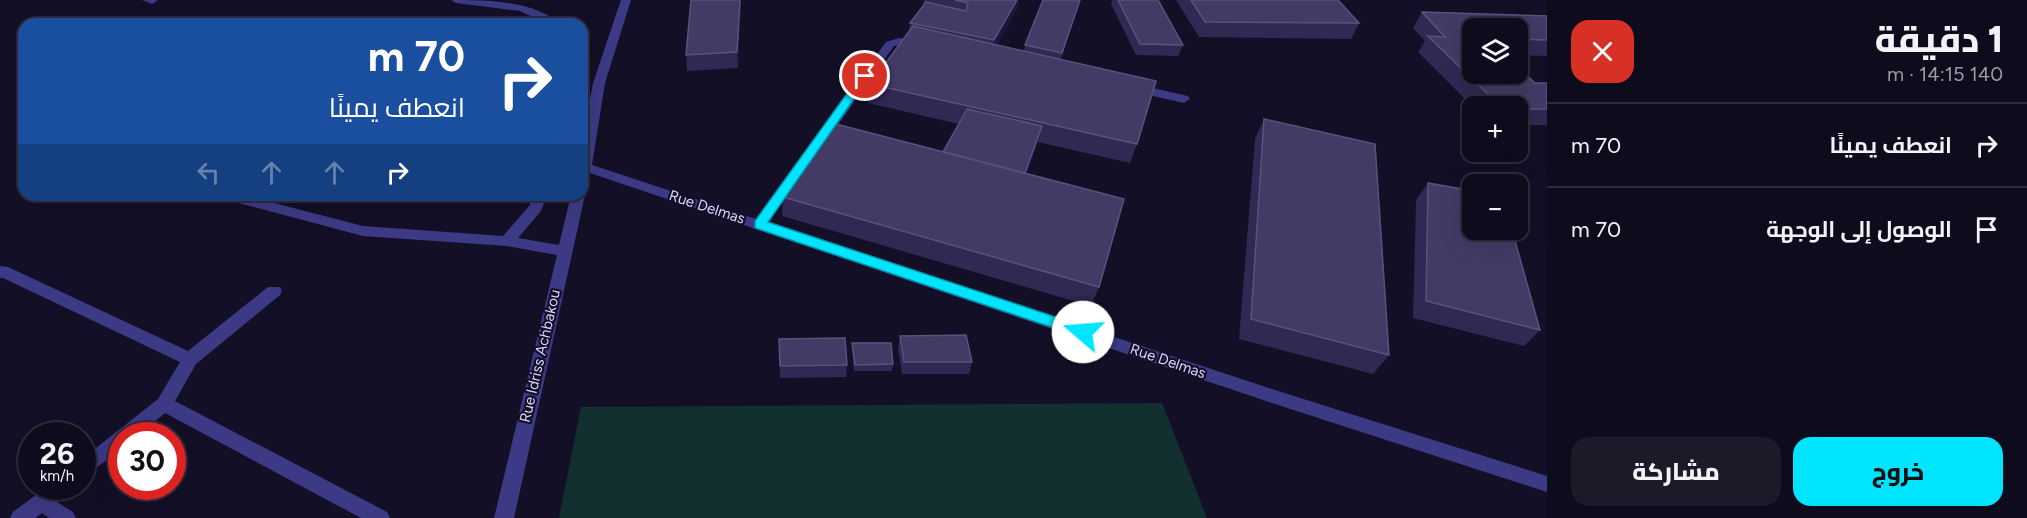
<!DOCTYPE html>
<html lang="ar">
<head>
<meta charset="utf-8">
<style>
  body { margin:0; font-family:Figtree,Cairo,sans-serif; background:#1c1929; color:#f1f3f6; direction:rtl; height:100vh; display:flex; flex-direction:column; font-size:22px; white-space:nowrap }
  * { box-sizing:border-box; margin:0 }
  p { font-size:20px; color:#9b9ba3 }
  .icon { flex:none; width:33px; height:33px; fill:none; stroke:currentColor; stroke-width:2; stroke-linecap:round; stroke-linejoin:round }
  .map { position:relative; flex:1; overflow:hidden; direction:ltr }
  .panel { display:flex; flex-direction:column; background:#0e0b1c; width:480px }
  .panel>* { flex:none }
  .top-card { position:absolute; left:18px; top:18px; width:570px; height:183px; border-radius:18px; box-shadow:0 6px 24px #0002,0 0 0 2px #2e2b3b; direction:rtl; background:#1a4fa0; color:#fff; overflow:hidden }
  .buttons { position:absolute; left:1462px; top:18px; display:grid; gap:12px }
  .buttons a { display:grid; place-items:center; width:66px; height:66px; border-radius:12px; background:#0e0b1c; box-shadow:0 6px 24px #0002,0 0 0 2px #2e2b3b; font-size:30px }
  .speed { position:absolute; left:18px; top:422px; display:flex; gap:12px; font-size:30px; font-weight:700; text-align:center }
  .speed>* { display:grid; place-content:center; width:78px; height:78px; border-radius:50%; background:#0e0b1c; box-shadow:0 6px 24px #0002,0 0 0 2px #2e2b3b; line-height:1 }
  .speed small { font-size:15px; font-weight:400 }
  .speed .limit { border:9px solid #d22; background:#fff; color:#111 }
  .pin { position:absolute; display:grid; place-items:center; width:51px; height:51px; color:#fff; margin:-26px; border:3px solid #fff; border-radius:50%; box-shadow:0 2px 6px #0007 }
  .me { position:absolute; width:66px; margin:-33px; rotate:288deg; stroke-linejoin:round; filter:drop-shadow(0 0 4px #0008) }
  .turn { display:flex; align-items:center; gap:21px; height:126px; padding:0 24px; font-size:27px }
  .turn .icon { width:78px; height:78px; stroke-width:2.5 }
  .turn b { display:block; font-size:42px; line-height:51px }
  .lanes { display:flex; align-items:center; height:57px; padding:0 24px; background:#0003; justify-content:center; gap:30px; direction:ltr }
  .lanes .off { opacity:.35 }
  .round { display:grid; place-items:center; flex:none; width:63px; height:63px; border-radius:18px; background:#1c1929 }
  .headline { display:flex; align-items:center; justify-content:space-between; height:102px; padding:0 24px }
  h1 { font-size:36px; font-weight:800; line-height:45px }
  .button { display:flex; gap:12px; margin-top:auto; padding:12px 24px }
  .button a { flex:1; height:69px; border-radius:18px; background:#00e5ff; color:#111; font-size:24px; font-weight:800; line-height:69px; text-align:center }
  .button a+a { background:#1c1929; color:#f1f3f6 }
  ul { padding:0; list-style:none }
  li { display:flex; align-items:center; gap:18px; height:84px; padding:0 24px; border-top:2px solid #2e2b3b }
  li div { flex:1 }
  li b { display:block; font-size:22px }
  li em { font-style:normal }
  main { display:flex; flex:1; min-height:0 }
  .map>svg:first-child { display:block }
  .green { fill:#12302f }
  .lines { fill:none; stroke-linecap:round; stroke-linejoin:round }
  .minor { fill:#3d3a85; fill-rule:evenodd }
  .wall { fill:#312854 }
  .shaded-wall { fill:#1d163a }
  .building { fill:#433a66; stroke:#5a527e; stroke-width:1.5 }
  .route { fill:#00e5ff; stroke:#0095a6; stroke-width:1.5 }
  .labels { text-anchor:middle; stroke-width:4.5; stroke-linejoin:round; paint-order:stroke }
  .street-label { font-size:15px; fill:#d9d4ff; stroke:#130f26 }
</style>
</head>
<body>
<main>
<section class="panel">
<div class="headline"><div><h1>1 دقيقة</h1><p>140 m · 14:15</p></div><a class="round" style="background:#d93025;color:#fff"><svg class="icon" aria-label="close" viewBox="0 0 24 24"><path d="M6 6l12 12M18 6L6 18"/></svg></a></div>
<ul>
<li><svg class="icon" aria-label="right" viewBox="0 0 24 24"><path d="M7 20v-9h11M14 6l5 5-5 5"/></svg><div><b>انعطف يمينًا</b></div><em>70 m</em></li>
<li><svg class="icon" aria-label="arrive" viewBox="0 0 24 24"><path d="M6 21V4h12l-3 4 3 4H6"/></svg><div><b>الوصول إلى الوجهة</b></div><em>70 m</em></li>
</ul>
<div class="button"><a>خروج</a><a>مشاركة</a></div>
</section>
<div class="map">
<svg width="1547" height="518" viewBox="0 0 1547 518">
  <rect width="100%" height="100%" fill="#130f26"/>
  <!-- green -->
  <path class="green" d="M1162,403L1207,518H559L581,407Z"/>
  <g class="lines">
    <!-- minor -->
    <path class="minor" d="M142,0H157V1L152,4Z
      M451,0C484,0 535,0 559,24H547L520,11L456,3Z
      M621,0H631L605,83L592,165L756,219L886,42L899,38L924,41V45C914,48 904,43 894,46L768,223L1275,390L1547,476V492L1275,404L590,173L587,184L582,185V144L593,83Z
      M1135,84L1188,96L1190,99L1184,103L1131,91L1129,88Z
      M582,192L585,195L514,518H494L557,255L507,246L363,236L220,198L218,195H243L363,226L503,236L529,206L533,195H547L541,211L518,238L559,245L571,195H582Z
      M0,266L8,267L188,351L268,287H280L282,291L280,295L196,364L175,401L387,512L390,518H361L165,413L138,435H122V449L82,478V459L158,399L180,362L3,278H0Z
      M48,486H72L70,492L57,502L73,512L76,518H49L42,513L35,518H10L13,512Z"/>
  </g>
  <!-- wall -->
  <path class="wall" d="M691,0H741L738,68L687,71L686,55Z
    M924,0H1019L1018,7L997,45L1024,51L1025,45L1077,9L1061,59L1137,144L1130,163L1038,142L1026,173L1099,287L1091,306L782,216L783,197L943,152L959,124L868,103L870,84L909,31L910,23L923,5Z
    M1112,0H1158L1183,45L1178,56L1136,55L1111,4Z
    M1176,0H1338L1359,23L1351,39L1199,37Z
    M1422,12L1547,16V56L1518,55V28H1473L1535,83H1547V125H1518V106L1473,107L1418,52L1425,41L1413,28Z
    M1264,119L1389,355L1373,374L1239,339L1255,139Z
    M1428,183L1540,330L1524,346L1413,318L1416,200Z
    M900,336L972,362L969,374H902L898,348Z
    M779,339L847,365L846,377L780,378Z
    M852,343L893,364L892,371H854L852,350Z"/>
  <!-- shaded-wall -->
  <path class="shaded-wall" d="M740,0H741L738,68L737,52Z
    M1017,0H1019L1018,7L991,55L994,40Z
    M1042,126L1038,142L1020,193L1024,176Z"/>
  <!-- building -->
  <path class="building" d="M691,0H740L737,52L686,55Z
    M955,0H1017L994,40L910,23L926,2L966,11L968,3Z
    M1043,0H1080L1062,53L1025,45Z
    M1118,0H1158L1183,45L1140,44Z
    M1191,0H1338L1359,23L1205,22Z
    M1422,12L1547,16V40L1518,39V28H1473V74H1518V67L1535,83H1547V109H1518V106H1500L1428,36L1445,37Z
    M913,26L1156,81L1137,144L870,84Z
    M967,109L1042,126L1025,173L943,152Z
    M1264,119L1375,144L1389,355L1251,319Z
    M836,124L1124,199L1099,287L783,197Z
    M1428,183L1473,191V230H1512L1540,330L1426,301Z
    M966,335L972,362H904L900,336Z
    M845,338L847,365L780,366L779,339Z
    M852,343H891L893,364L855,365Z"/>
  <!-- route -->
  <path class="route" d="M861,74L870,76L768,222L1089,328L1091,332L1089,336H1078L755,228V221Z"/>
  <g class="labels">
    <!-- street labels -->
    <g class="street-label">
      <text transform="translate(707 207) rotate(18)" y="5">Rue Delmas</text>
      <text transform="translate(540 356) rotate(-77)" y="5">Rue Idriss Achbakou</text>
      <text transform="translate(1168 361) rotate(19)" y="5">Rue Delmas</text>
    </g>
  </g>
</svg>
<div class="buttons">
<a><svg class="icon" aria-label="layers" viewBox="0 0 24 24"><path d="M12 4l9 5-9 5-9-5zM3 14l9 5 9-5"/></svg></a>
<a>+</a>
<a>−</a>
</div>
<div class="speed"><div>26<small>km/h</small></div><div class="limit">30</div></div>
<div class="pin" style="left:865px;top:76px;background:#d93025"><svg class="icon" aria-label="arrive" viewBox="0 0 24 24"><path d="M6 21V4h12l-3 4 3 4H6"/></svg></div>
<svg class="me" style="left:1083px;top:332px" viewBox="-20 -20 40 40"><circle r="19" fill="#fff"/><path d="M0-13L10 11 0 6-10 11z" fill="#00e5ff"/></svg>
<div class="top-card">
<div class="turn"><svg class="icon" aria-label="right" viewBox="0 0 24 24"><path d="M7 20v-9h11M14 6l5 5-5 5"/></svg><div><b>70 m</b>انعطف يمينًا</div></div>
<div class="lanes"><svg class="icon off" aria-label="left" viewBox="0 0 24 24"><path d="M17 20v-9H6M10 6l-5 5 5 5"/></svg><svg class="icon off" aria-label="ahead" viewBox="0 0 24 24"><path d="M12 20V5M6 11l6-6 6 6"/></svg><svg class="icon off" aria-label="ahead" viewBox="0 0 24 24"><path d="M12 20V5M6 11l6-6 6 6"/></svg><svg class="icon" aria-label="right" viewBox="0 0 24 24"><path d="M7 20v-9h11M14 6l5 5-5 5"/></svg></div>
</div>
</div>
</main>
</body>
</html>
